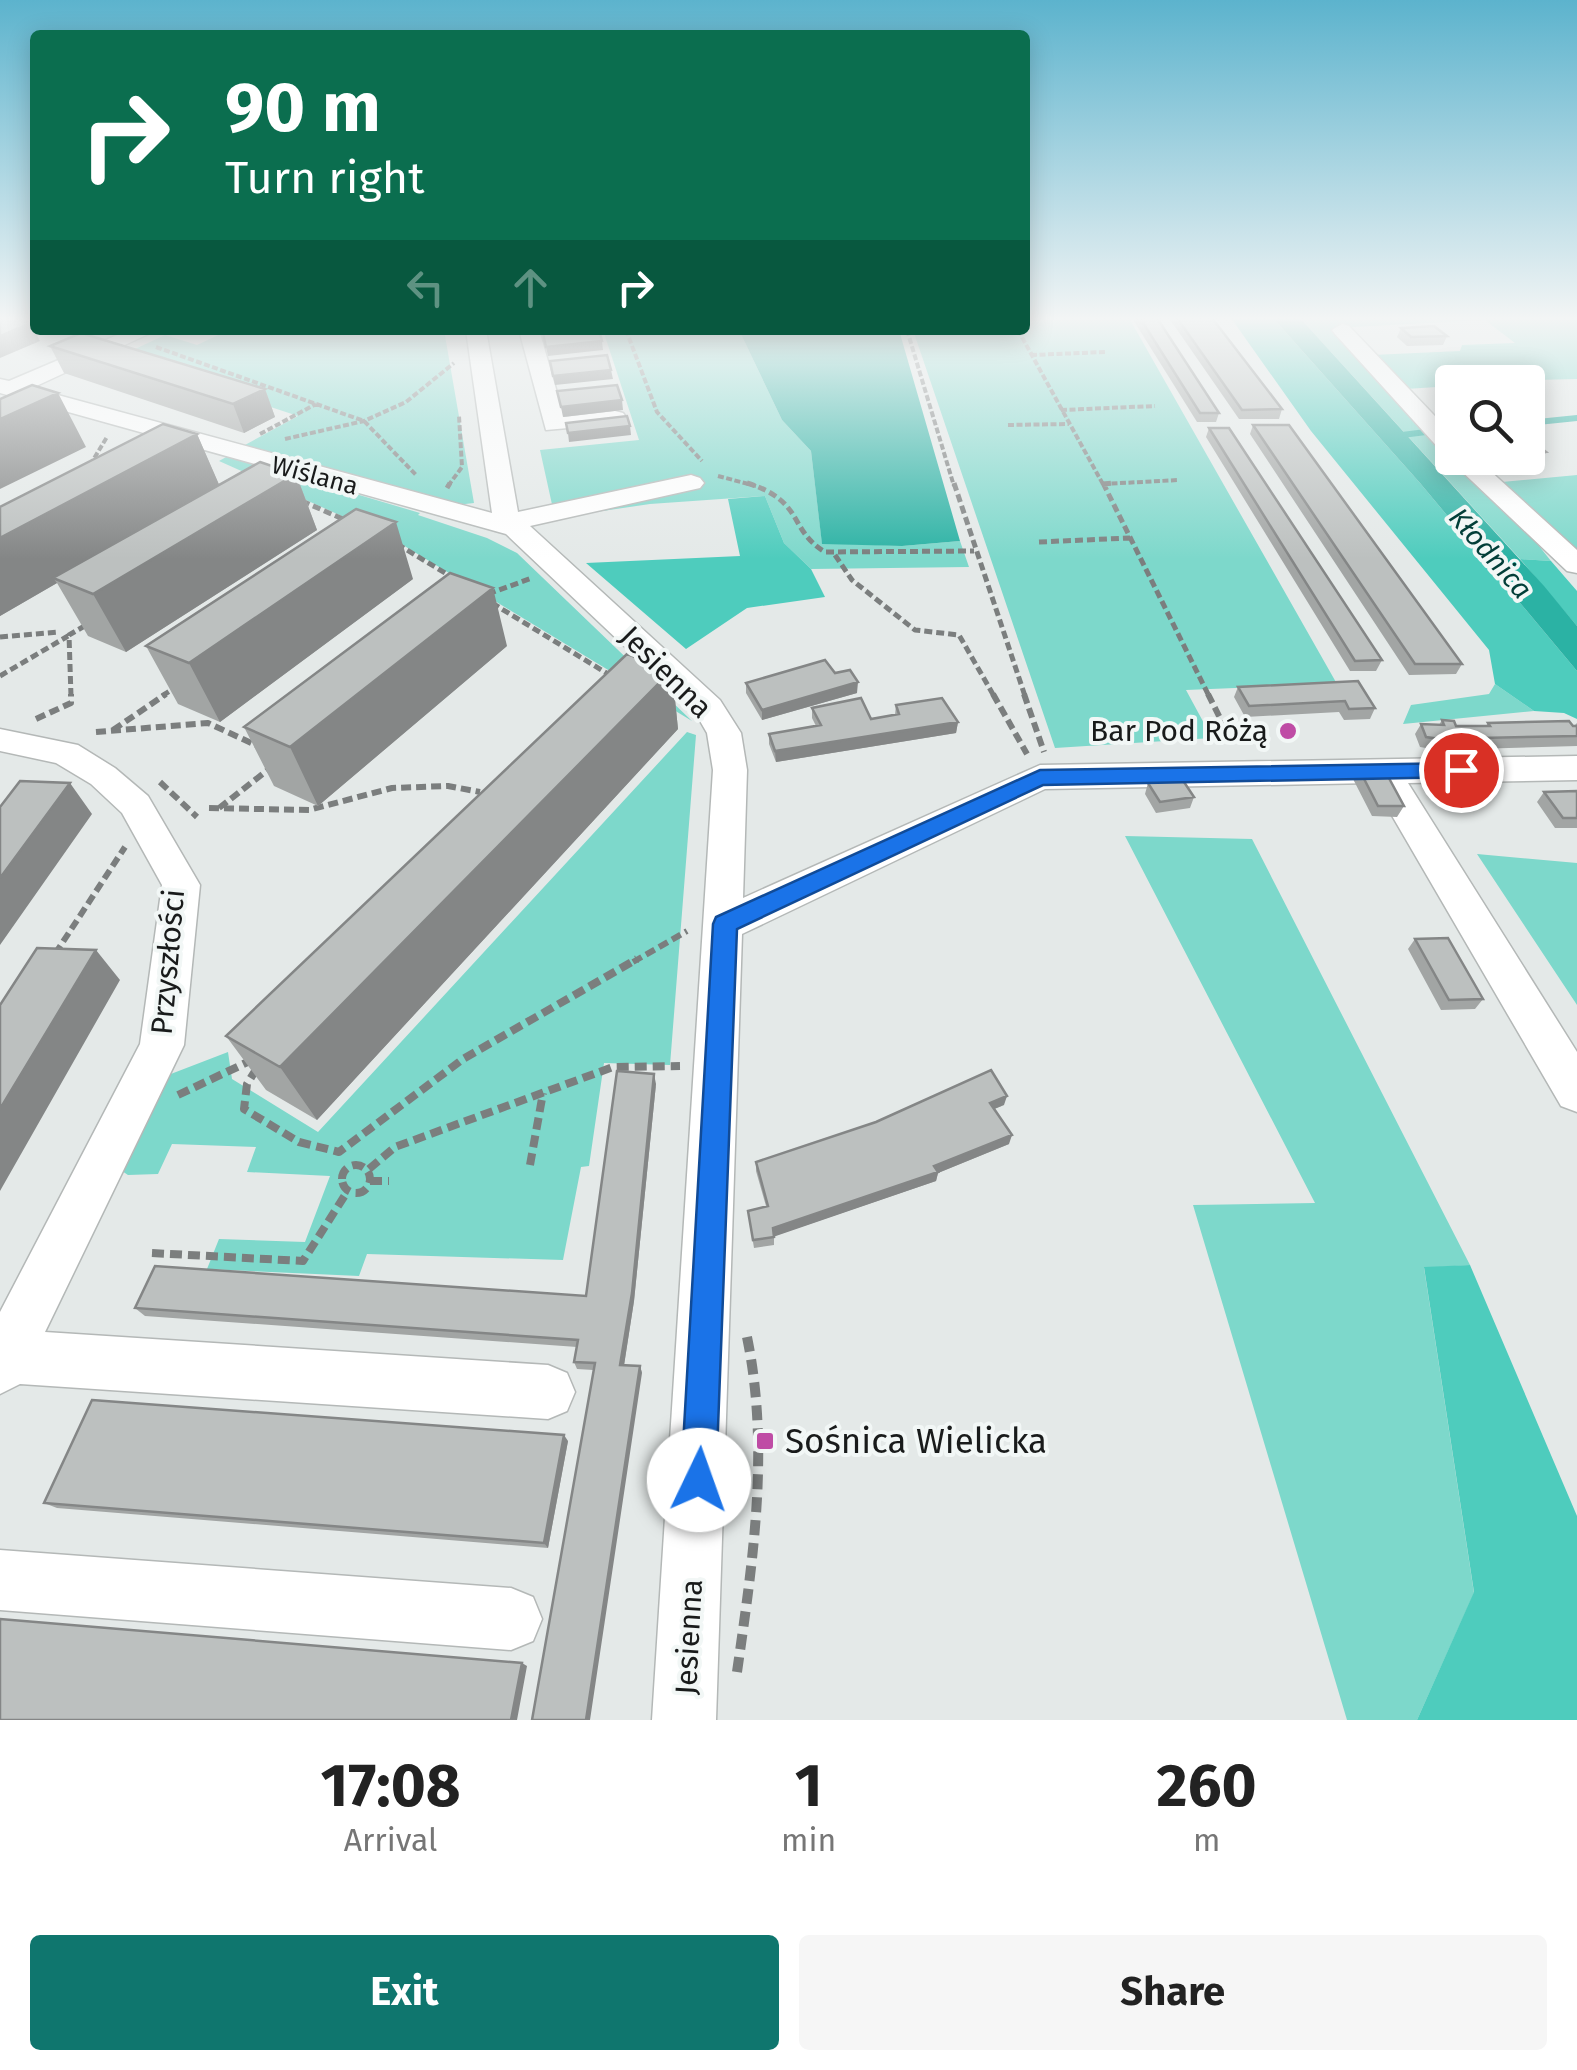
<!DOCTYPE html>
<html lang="en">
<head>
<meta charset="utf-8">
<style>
  body { margin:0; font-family:"Fira Sans",sans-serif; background:#f6f6f6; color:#222; height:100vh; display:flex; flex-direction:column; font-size:38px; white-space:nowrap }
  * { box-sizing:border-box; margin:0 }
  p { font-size:32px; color:#767676 }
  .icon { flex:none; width:55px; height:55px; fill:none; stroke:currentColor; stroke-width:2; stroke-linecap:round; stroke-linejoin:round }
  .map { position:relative; height:1720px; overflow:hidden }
  .sheet { display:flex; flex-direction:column; background:#fff; flex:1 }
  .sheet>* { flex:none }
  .hud { position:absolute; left:30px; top:30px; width:1000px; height:305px; border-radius:10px; box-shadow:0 5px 25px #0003; background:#0b6e4f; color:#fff; overflow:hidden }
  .tools { position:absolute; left:1435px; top:365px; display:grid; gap:20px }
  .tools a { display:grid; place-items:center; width:110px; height:110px; border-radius:10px; background:#fff; box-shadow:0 5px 25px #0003; font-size:50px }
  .pin { position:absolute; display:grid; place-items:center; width:85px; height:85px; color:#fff; margin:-42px; border:5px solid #fff; border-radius:50%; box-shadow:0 2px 10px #0007 }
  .me { position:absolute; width:110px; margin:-55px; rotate:3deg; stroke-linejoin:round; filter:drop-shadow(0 0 8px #0008) }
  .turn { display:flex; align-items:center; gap:35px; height:210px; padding:0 30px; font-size:45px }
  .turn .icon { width:130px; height:130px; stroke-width:2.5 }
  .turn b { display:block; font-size:70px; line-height:85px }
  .lanes { display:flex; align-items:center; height:95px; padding:0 30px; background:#0003; justify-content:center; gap:50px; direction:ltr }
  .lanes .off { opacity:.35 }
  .eta { display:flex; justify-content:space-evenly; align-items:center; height:170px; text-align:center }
  .eta b { font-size:60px; font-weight:700; line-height:70px }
  .button { display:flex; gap:20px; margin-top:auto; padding:20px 30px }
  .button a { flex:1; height:115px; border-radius:10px; background:#0f766e; color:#fff; font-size:40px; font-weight:700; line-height:115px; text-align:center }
  .button a+a { background:#f6f6f6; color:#222 }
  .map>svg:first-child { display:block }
  .green { fill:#7dd8cb }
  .forest { fill:#4eccbd }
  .water { fill:#2bb2a4 }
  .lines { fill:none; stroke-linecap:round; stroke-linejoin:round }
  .stream { stroke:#2bb2a4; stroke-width:6 }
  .minor-casing { stroke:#b4b8b7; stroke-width:3 }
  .path-far4 { stroke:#7b7e7e; stroke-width:4; stroke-dasharray:6 2.5; stroke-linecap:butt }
  .path-far3 { stroke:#7b7e7e; stroke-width:5; stroke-dasharray:8 4; stroke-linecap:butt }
  .path-far2 { stroke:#7b7e7e; stroke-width:6; stroke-dasharray:10 5; stroke-linecap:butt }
  .path-far1 { stroke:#7b7e7e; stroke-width:8; stroke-dasharray:12 6; stroke-linecap:butt }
  .path { stroke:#7b7e7e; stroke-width:10; stroke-dasharray:15 8; stroke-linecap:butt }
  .minor { fill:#fff; fill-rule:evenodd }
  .wall { fill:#a2a5a4 }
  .shaded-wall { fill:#848686 }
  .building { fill:#bcc0bf; stroke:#848686; stroke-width:2.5 }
  .route { fill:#1a73e8; stroke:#114b97; stroke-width:2.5 }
  .poi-dot { fill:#bf4ca5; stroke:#f2f7f6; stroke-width:4 }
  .labels { text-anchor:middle; stroke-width:8; stroke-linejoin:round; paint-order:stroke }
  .far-street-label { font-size:25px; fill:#191b1b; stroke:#f2f7f6 }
  .far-water-label { font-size:28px; font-style:italic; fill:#023e38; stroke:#f2f7f6 }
  .street-label { font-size:30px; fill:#191b1b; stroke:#f2f7f6 }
  .poi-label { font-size:30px; fill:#191b1b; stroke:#f2f7f6; text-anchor:end }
  .near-poi-label { font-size:35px; fill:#191b1b; stroke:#f2f7f6; text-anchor:start }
</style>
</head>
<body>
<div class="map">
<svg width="1577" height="1720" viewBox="0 0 1577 1720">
  <rect width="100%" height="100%" fill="#e4e9e8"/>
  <!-- green -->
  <path class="green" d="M1025,318H1129L1337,684L1186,690L1212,738L1055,748L913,330H1025Z
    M1300,318H1577V379L1452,382V386L1406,389L1372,355L1460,351L1462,345L1515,343L1485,320L1333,328C1406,408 1485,476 1551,561L1520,559Z
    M229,330H444L474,503L448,506L245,445L298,416L118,357L165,335L197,345Z
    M603,330H739L782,420L811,451L822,543L902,546L960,541L969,567L811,569L784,543L765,496L650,504L555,518L540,450L639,440Z
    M228,456L420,513L418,515L487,538L517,553L692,721L393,539L219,461Z
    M1577,475V555L1502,482Z
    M1495,684L1534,711L1403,724L1411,705L1489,694Z
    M687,732L696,735L670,1065L604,1063L589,1166L581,1167L563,1260L367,1254L359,1276L207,1269L219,1239L305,1242L330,1176L247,1172L256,1147L172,1144L158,1174L128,1175L119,1169L163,1077L228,1052L232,1079L318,1132Z
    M1125,836L1252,839L1470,1265L1424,1268L1474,1593L1417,1720H1347L1193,1205L1315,1203Z
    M1477,854L1577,863V1005Z"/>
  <!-- forest -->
  <path class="forest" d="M1231,318H1273L1420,483L1577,671V719L1564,713L1534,711L1495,684L1489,650L1311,431Z
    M765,496L784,543L811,569L825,597L747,608L686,649L586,563L740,556L728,499Z
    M1520,559L1551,561L1577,591V626Z
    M1470,1265L1577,1516V1720H1417L1474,1592L1424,1267Z"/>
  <!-- water -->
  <path class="water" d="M1273,318H1300L1544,586L1577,626V671L1420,483Z
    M739,330H899L960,541L902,546L822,544L811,451L782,420Z"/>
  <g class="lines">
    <!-- stream -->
    <path class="stream" d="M1528,423L1577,418
      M1448,430H1452
      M1394,436L1426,432"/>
    <defs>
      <path id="minor" d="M1342,324L1349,326L1452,434V458H1476L1577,550V573L1567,571L1453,463L1452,455L1443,453L1335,334L1332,330Z
        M129,330H157L32,388L492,513L466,330H486L518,512L691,475L700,478L704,483L700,488L530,526L720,700L741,733L747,770L743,898L1040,765L1577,756V780L1408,783L1577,1052V1112L1561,1106L1373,783L1045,789L742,934L716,1720H652L713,770L707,733L696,714L506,534L0,393V379L9,381Z
        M519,330H539L564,417L615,411L623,413L627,418L623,423L546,430Z
        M0,729L78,745L115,768L148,796L200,885L184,1045L45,1332L548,1365L567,1373L575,1392L567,1411L548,1419L20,1384L0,1394V1312L140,1044L162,885L122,813L91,784L56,763L0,751Z
        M0,1550L511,1588L533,1597L542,1619L533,1641L511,1650L0,1610Z"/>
    </defs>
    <!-- minor casing -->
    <use href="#minor" class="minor-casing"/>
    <!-- path-far4 -->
    <path class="path-far4" d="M626,330L657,412L702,461
      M907,330L954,486
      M1018,330L1104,486
      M156,347L364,421L417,476
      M1031,355L1105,352
      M1061,410L1155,406
      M1008,425L1069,424
      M260,434L316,404
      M285,439L364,421L406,402L454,363
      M90,465L107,437
      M718,476L756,486
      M1103,484L1179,480
      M448,486L462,467L459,416"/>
    <!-- path-far3 -->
    <path class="path-far3" d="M747,483C805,501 788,530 825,552L974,551
      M954,483L1025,696
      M1103,483L1209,696
      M1103,484L1113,483
      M447,488L450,483
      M302,501L345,520
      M1039,542L1130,538
      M397,544L455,579
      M835,555L852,580L915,630L959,635L994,696
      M488,594L532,578
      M492,603L613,677
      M0,637L59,632
      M0,676L68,636
      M71,696L69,635L88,624
      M162,696L176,687"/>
    <!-- path-far2 -->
    <path class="path-far2" d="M993,694L1027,754
      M1024,694L1044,752
      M1208,694L1225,728
      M36,719L71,703V694
      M113,730L166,694
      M96,732L208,723L260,747
      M160,782L197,817
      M209,808L309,810L392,788L448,786L480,792
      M219,808L269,769
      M55,954L125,847
      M633,962L687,931"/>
    <!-- path-far1 -->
    <path class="path-far1" d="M257,1068L247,1084L244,1109L299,1142L339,1152L463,1059L637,959
      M178,1095L252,1060
      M342 1179a14 14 0 1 1 28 0a14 14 0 1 1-28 0Z
      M530,1165L543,1093
      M369,1169L395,1147L613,1067L680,1066
      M370,1181H389
      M152,1253L303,1261L347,1192"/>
    <!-- path -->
    <path class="path" d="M737,1672C753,1560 770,1449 747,1337"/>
    <!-- minor -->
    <use href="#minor" class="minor"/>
  </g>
  <!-- wall -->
  <path class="wall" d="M1132,318H1157L1219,413L1216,422H1197Z
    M1169,318H1212L1282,409L1279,419H1239Z
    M1401,328L1447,336L1443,345L1407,346L1397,337Z
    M50,346L265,389L275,417L244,433L64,373Z
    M1253,425L1462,664L1456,674L1409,675L1250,434Z
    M1209,428L1382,660L1376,671H1350L1206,437Z
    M197,434L219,485L296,474L317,530L126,652L88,636L57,583L0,616V507Z
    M1528,438L1546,452L1541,462L1525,463L1517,458H1528Z
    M413,579L220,722L178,704L146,646Z
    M507,646L318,806L274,786L244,727Z
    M672,670L678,729L317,1120L266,1090L226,1036Z
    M835,673L857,693L762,720L746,693V683Z
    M1358,681L1375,708L1370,719L1344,720L1339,712L1245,717L1234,697L1238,687Z
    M896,705L958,722L956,733L776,762L769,744V734L816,726L812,718V708L871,719L895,715Z
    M1442,720L1456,726H1486L1488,723L1574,726L1577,723V746L1474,749L1456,753L1420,747L1415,734L1421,724L1439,725Z
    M1359,769L1404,806L1397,817L1372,816L1353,779Z
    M1148,783L1194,797L1190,808L1156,813L1145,794Z
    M1577,791V828H1555L1537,802L1544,792Z
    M1415,939L1483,999L1475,1009L1441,1010L1408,949Z
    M656,1084L634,1301L624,1365L640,1366L642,1373L577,1369L574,1362L577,1347L145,1316L135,1308L586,1296Z
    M1004,1105L994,1109L1009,1144L938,1173L936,1181L774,1236V1245L754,1248L748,1211L766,1206L756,1171V1162Z
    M568,1441L548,1548L57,1508L44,1503Z"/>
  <!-- shaded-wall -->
  <path class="shaded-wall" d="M31,323L40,341L0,358V336Z
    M602,341L603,350L548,356L546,347Z
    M611,370L613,379L555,385L553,376Z
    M265,389L275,417L244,433L233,404Z
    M58,393L86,447L0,489V419Z
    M622,400L623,410L563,417L561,407Z
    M630,426L631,435L569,442L568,433Z
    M197,434L221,489L53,578L57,583L0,616V538Z
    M296,474L317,530L126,652L93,594Z
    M396,522L413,579L220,722L189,663Z
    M493,588L507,646L318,806L290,747Z
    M672,670L678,729L317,1120L280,1067Z
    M858,682L857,693L762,720V710Z
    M958,722L956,733L776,762L775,751Z
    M1480,738L1474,749L1456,753L1462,742Z
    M70,783L92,814L0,945V878Z
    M96,950L120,980L0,1191V1109Z
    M654,1074L656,1084L634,1301L623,1372L620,1365Z
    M1007,1096L1004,1105L987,1112L990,1103Z
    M1012,1135L1009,1144L938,1173L936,1181L773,1237V1228Z
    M640,1366L642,1373L590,1720H586Z
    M564,1435L568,1441L548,1548L544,1543Z
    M522,1663L527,1666L517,1720H511Z"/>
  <!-- building -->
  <path class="building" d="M0,318H13L31,323L0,336Z
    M1140,318H1157L1219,413H1200Z
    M1177,318H1212L1282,409L1242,410Z
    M1434,326L1447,336L1411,337L1401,328Z
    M577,330H599L602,341L546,347L543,333Z
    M81,333L265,389L233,404L50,346Z
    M607,355L611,370L553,376L550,361Z
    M32,385L58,393L0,419V399Z
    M617,385L622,400L561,407L557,391Z
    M627,416L630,426L568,433L566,423Z
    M163,424L197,434L0,538V507Z
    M1253,425H1289L1462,664H1415Z
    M1209,428H1229L1382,660L1355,661Z
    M1528,438L1546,452L1530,454L1528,452Z
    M260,462L296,474L93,594L53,578Z
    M356,509L396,522L189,663L146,646Z
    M450,573L493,588L290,747L244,727Z
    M627,654L672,670L280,1067L226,1036Z
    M825,660L835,673L850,670L858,682L762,710L746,683Z
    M1358,681L1375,708L1349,709L1345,701L1249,706L1238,687Z
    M861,698L871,719L899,714L896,705L942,698L958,722L775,751L769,734L821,725L812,708Z
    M1442,720L1454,721L1456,726H1490L1488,723L1569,721L1573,726H1577V736L1480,738L1462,742L1426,737L1421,724L1444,725Z
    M1359,769H1384L1404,806H1378Z
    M1182,779L1194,797L1160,802L1148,783Z
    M20,781L70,783L0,878V807Z
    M1577,791V818H1563L1544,792Z
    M1448,938L1483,999L1449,1000L1415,939Z
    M37,948L96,950L0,1109V1005Z
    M991,1070L1007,1096L990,1103L1012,1135L934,1166L938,1172L773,1228L774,1237L753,1240L748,1211L768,1206L756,1162L876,1122Z
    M617,1071L654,1074L632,1293L620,1365L640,1366L586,1720H532L595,1363L574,1362L578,1340L135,1308L155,1266L586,1296Z
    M92,1400L564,1435L544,1543L44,1503Z
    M0,1619L522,1663L511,1720H0Z"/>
  <!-- sky -->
  <linearGradient id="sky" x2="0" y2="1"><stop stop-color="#5cb3cd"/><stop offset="0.57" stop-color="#f3f5f5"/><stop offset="1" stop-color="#f3f5f5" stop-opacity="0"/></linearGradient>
  <rect width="1577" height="559" fill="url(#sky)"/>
  <!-- route -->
  <path class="route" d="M1461,763L1472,770L1461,777L1043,785L737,929L716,1480L711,1492L699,1497L686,1492L681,1480L713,924L716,917L1040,770Z"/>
  <!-- markers -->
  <g class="poi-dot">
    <circle cx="1288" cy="731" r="10"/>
    <rect x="755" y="1431" width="20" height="20" rx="5"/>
  </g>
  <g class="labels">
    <!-- far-street labels -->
    <g class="far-street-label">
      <text transform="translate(315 475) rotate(15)" y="9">Wiślana</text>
    </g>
    <!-- far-water labels -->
    <g class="far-water-label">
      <text transform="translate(1491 553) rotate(49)" y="10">Kłodnica</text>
    </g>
    <!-- street labels -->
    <g class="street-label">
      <text transform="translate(666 672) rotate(45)" y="10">Jesienna</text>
      <text transform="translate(168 962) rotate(-85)" y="10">Przyszłości</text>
      <text transform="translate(689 1637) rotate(-87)" y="10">Jesienna</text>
    </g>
    <!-- poi labels -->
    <g class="poi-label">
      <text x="1268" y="741">Bar Pod Różą</text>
    </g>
    <!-- near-poi labels -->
    <g class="near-poi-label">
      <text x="785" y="1453">Sośnica Wielicka</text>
    </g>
  </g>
</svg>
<div class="tools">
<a><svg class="icon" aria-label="search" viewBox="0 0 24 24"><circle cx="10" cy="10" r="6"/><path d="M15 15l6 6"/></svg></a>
</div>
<div class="pin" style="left:1461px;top:770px;background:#d93025"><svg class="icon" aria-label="arrive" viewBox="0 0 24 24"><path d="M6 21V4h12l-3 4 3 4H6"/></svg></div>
<svg class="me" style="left:699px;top:1480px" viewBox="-20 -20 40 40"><circle r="19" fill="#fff"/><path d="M0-13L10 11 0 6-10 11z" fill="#1a73e8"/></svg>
<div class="hud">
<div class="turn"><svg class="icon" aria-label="right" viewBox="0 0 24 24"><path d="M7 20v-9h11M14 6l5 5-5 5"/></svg><div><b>90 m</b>Turn right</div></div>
<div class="lanes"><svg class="icon off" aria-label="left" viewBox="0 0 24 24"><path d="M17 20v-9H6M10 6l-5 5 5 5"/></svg><svg class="icon off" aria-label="ahead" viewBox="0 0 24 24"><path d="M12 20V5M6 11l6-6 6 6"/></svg><svg class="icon" aria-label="right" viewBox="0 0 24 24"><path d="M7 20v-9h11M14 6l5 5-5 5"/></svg></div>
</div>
</div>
<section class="sheet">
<div class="eta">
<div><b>17:08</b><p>Arrival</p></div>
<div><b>1</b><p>min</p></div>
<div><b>260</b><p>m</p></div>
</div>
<div class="button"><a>Exit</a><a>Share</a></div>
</section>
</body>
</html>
